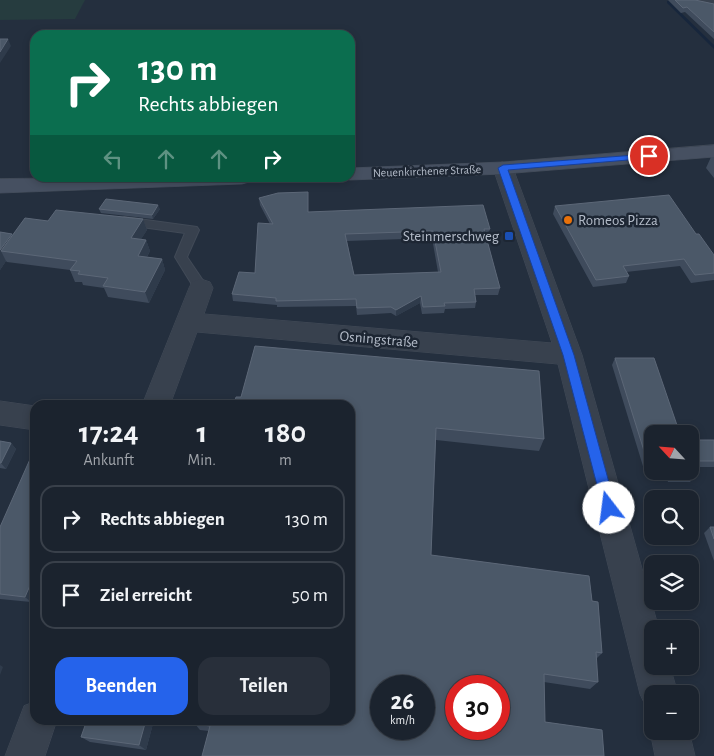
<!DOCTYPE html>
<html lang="de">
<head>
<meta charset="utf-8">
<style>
  body { margin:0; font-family:"Alegreya Sans",sans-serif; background:#282f3a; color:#f1f3f6; height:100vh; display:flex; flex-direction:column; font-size:19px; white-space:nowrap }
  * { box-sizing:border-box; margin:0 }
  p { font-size:16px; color:#a0a4aa }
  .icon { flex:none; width:28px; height:28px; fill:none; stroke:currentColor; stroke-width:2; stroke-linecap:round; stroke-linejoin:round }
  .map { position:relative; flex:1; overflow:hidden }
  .drawer { position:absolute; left:30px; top:400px; width:325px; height:325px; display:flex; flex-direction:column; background:#1b232e; border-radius:15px; box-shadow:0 2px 8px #0003,0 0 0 1px #39404a }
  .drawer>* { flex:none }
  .hud { position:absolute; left:30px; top:30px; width:325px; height:152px; border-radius:15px; box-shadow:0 2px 8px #0003,0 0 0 1px #39404a; background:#0b6e4f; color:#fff; overflow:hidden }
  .needle { width:32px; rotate:296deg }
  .tools { position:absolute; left:644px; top:425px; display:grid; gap:10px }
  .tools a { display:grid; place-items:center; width:55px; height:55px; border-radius:10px; background:#1b232e; box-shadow:0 2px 8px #0003,0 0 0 1px #39404a; font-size:25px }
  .speed { position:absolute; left:370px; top:675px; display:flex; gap:10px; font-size:25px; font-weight:700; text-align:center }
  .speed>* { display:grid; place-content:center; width:65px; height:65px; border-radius:50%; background:#1b232e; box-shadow:0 2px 8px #0003,0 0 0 1px #39404a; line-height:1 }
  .speed small { font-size:12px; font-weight:400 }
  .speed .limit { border:8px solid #d22; background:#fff; color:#111 }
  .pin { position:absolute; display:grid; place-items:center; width:42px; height:42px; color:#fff; margin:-21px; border:2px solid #fff; border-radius:50%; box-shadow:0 1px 5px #0007 }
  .me { position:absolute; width:55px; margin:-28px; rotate:345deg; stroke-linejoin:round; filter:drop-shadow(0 0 4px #0008) }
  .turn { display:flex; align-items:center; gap:18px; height:105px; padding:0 25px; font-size:22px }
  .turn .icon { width:65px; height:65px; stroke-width:2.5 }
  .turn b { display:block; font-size:35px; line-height:42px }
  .lanes { display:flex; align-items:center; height:48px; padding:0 25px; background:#0003; justify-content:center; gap:25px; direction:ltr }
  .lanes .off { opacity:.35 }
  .eta { display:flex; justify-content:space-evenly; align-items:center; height:85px; text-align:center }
  .eta b { font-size:30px; font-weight:700; line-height:35px }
  .primary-button { display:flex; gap:10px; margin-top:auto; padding:10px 25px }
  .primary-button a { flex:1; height:58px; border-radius:15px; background:#2563eb; color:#fff; font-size:20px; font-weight:700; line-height:58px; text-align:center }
  .primary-button a+a { background:#282f3a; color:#f1f3f6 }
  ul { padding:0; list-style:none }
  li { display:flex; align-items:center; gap:15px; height:68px; margin:0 10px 8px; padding:0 15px; border:2px solid #39404a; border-radius:15px }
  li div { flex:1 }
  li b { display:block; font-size:19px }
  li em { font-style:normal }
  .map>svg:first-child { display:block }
  .green { fill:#263c3f }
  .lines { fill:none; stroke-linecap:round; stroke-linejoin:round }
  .stream { fill:#17263c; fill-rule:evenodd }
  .service-casing { stroke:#414a57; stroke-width:2 }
  .minor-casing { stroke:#414a57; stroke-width:1 }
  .secondary-casing { stroke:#414a57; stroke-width:1 }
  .service { fill:#38414e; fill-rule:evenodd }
  .minor { fill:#38414e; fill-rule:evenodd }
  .secondary { fill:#465061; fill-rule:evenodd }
  .wall { fill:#3f4b5c; fill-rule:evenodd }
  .shaded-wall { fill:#2f3b4b }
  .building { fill:#4b5868; stroke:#5c6777; fill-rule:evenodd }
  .route { fill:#2563eb; stroke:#184099 }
  .food-dot { fill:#e8710a; stroke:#1d2633; stroke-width:2 }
  .transit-dot { fill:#1a4fb4; stroke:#1d2633; stroke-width:2 }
  .labels { text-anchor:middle; stroke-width:5; stroke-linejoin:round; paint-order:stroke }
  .far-street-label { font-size:12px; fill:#b4bcc9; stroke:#1d2633 }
  .poi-label { font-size:15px; fill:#b4bcc9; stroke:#1d2633; text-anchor:start }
  .street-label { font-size:15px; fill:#b4bcc9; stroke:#1d2633 }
</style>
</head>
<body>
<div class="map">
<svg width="714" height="756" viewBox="0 0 714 756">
  <rect width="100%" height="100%" fill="#242f3e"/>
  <!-- green -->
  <path class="green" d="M0,0H85L75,19L0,20Z"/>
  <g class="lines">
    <!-- stream -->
    <path class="stream" d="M667,1H669L714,45V49L667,3Z"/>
    <defs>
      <path id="service" d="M124,217L197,227L199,230L187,257L208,288L206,291H196L175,257L185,233L120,224L118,221Z"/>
      <path id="minor" d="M688,0H714V8L691,3Z
        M503,162L510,164L513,168L582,355L659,629H652V666H670L678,694H652V710L646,707L640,694L558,364L197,332L170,405H142L189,288L192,282L201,279L210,282L213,288L204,314L552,343L493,168L496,164Z
        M0,401L35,406V430L0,425Z
        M35,702V720H57L45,756H5L24,706Z
        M652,724V731H689L695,756H655L650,731Z"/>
      <path id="secondary" d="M714,145V157L503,174L350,180L342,178H350V168L503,162Z
        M62,178H253L249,182L242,184L0,193V179Z"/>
    </defs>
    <!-- service casing -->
    <use href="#service" class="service-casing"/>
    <!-- minor casing -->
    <use href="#minor" class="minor-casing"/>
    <!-- secondary casing -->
    <use href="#secondary" class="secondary-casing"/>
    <!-- service -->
    <use href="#service" class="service"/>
    <!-- minor -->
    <use href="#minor" class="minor"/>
    <!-- secondary -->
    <use href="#secondary" class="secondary"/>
  </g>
  <!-- wall -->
  <path class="wall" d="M668,0H695L714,4V39L685,12L681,13Z
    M711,157H714V178L706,168Z
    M259,198L308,212L490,229L488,235L486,236L500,288L498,295H475L476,302L475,308L445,309L444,313L422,314L420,303L396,316L391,313L357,315L356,306L277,307V305L233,301L232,294L255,273L270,224L260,205ZM432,238L438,272L354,275L347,241Z
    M555,206L714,255V280L691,283L680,266L626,272L629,276L626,283L593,287L553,214Z
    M99,209H160L153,219L101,213Z
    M143,219L147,230L141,239L146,240L150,251L147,257L162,259L165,270L149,303L108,297L104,288L83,285L82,282H75L70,270L7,262L6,261L0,270V232L12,234V235L48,221Z
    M255,346L539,371L544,439L539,451L436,440L431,555L589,576L592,601L598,602L602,653L596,659L598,682L590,689L544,682L545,722L602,730L604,756H202L209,731L200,730L195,724L164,720H350V405H234L236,397H241ZM381,686H424V729H381ZM456,686H499V729H456Z
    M615,358L652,434V471H690V440H714V467H692L695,476L690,482H668L666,476H646L612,365Z
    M0,441L11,443L16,449L6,469L0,468Z
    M35,458V591L31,602L0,599V527Z
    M710,527H714V561L704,533Z
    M154,720L146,750L90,742L81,737Z"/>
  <!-- shaded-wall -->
  <path class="shaded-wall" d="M8,39L11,46L0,63V52Z
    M158,205L160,209L153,219L152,215Z
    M143,219L147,230L135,249L131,238Z
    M12,234L17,245L1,251L6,261L0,270V250Z
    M146,240L150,251L141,267L138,256Z
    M162,259L165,270L149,303L145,292Z
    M421,296L420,303L396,316V310Z
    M11,443L16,449L6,469L1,463Z
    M35,574V591L31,602L25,597Z
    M0,665L3,667L0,675Z
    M146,720H154L146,750L139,745Z"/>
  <!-- building -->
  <path class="building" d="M675,0H695L714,4V32L687,7L683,8Z
    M0,39H8L0,52Z
    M308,192V212L483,205L490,229H484L500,288L474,289L476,302L444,303L445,306L423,307L421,296L396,310L391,307L357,308L356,299L276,301V298L232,294L239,272L255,273L258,223L273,224L259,198L278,193ZM433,231L441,272L354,275L345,234Z
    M669,195L696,234H699L714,255V273L695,275L684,259L623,266L629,276L596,280L555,206Z
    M106,199L158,205L152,215L99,209Z
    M56,210L143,219L131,238L146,240L138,256L162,259L145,292L103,286L108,278L78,274L80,271L70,270L77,261L1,251L25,218L48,221Z
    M0,232L12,234L0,250Z
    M255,346L539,371L544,439L436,428L431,555L589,576L592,601L598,602L602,653L596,652L598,682L544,674L545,722L602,730L604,756H202L210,726L194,724L196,720H350V405H234L236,397H241ZM381,686H424V729H381ZM456,686H499V729H456Z
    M615,358H654L680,434H652V470H650Z
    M690,440H714V461H690Z
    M0,441L11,443L1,463H0Z
    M31,457L35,458V574L25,597L0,594V527Z
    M690,462L695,476H672L671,471H690Z
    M710,527H714V539Z
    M87,720H146L139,745L81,737Z"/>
  <!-- route -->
  <path class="route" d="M649,154L653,156L652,158L508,170L574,355L616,508L614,512L609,514L605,512L603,508L563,355L498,168L503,165Z"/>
  <!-- markers -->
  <circle class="food-dot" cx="568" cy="220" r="5"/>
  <rect class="transit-dot" x="504" y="231" width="10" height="10" rx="2.5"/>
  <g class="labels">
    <!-- far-street labels -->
    <g class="far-street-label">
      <text transform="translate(427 171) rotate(-2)" y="4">Neuenkirchener Straße</text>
    </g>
    <!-- poi labels -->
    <g class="poi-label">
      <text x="578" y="225">Romeos Pizza</text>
      <text x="499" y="241" text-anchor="end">Steinmerschweg</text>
    </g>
    <!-- street labels -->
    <g class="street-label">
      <text transform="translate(379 339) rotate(5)" y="5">Osningstraße</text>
    </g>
  </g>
</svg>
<div class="tools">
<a><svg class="needle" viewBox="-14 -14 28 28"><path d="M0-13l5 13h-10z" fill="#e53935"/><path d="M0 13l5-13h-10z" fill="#a0a4aa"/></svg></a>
<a><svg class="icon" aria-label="search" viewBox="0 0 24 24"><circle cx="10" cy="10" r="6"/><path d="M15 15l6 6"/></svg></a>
<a><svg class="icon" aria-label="layers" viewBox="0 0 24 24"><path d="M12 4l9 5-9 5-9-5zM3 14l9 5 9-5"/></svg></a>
<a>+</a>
<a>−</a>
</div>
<div class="speed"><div>26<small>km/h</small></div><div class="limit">30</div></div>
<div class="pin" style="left:649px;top:156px;background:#d93025"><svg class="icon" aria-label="arrive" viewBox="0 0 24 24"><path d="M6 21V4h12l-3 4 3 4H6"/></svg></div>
<svg class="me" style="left:609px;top:508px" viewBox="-20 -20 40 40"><circle r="19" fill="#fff"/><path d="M0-13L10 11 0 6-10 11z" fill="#2563eb"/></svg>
<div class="hud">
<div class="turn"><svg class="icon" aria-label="right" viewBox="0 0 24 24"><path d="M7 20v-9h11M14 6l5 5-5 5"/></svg><div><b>130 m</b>Rechts abbiegen</div></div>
<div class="lanes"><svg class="icon off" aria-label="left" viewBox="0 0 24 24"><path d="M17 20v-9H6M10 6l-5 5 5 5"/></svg><svg class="icon off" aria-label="ahead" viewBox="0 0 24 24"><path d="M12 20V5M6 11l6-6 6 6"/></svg><svg class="icon off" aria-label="ahead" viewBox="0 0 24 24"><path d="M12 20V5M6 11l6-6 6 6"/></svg><svg class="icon" aria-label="right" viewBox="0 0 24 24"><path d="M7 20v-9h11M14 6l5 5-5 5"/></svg></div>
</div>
<section class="drawer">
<div class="eta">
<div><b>17:24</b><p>Ankunft</p></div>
<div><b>1</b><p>Min.</p></div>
<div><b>180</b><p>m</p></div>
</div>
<ul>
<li><svg class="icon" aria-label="right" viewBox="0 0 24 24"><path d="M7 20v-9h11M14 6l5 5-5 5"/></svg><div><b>Rechts abbiegen</b></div><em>130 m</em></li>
<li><svg class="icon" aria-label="arrive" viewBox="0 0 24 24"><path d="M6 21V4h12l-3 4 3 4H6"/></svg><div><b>Ziel erreicht</b></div><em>50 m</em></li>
</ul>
<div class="primary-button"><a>Beenden</a><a>Teilen</a></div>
</section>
</div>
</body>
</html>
